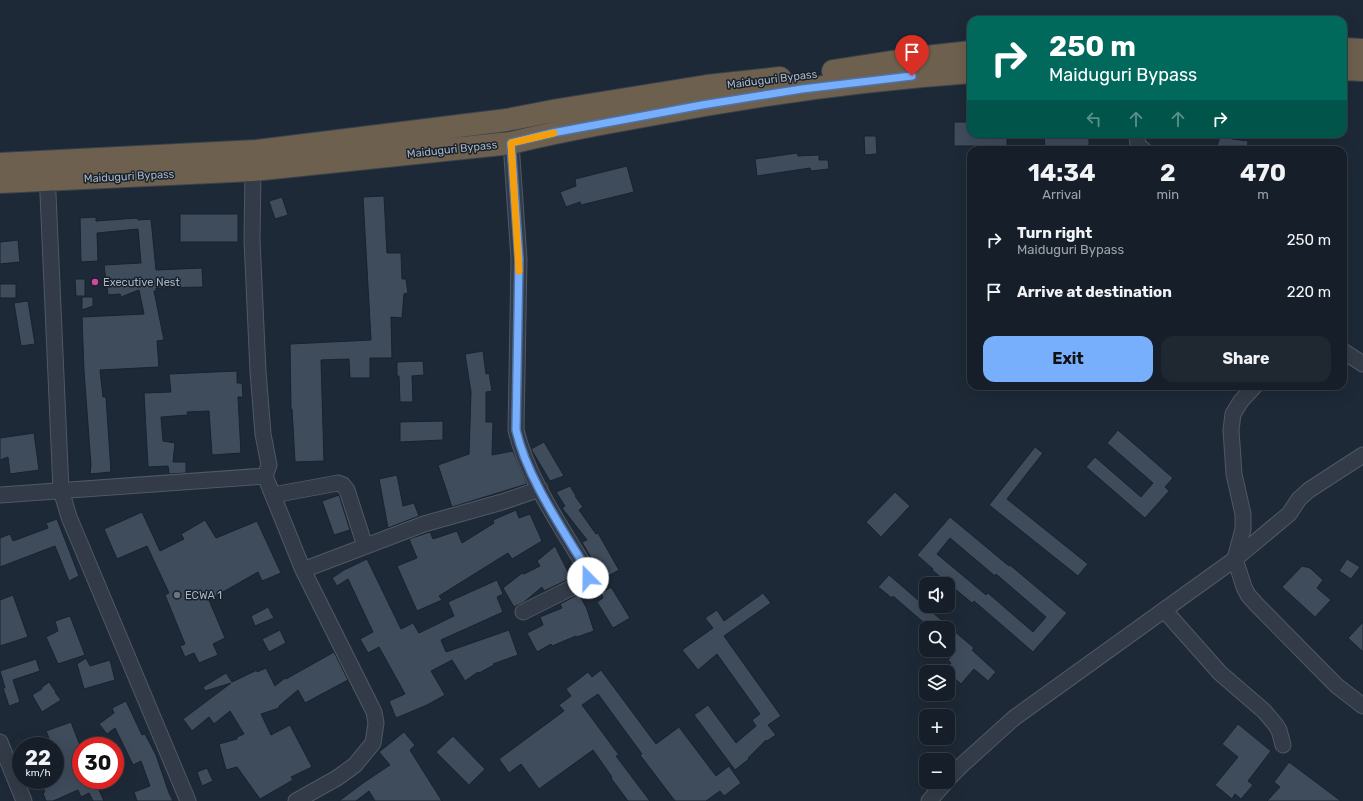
<!DOCTYPE html>
<html lang="en">
<head>
<meta charset="utf-8">
<style>
  body { margin:0; font-family:Rubik,sans-serif; background:#1f2731; color:#f1f3f6; height:100vh; display:flex; flex-direction:column; font-size:15px; white-space:nowrap }
  * { box-sizing:border-box; margin:0 }
  p { font-size:13px; color:#9ea2a8 }
  .icon { flex:none; width:22px; height:22px; fill:none; stroke:currentColor; stroke-width:2; stroke-linecap:round; stroke-linejoin:round }
  .map { position:relative; flex:1; overflow:hidden }
  .panel { position:absolute; left:967px; top:146px; width:380px; height:244px; display:flex; flex-direction:column; background:#161f29; border-radius:12px; box-shadow:0 4px 16px #0002,0 0 0 1px #353d46 }
  .panel>* { flex:none }
  .banner { position:absolute; left:967px; top:16px; width:380px; height:122px; border-radius:12px; box-shadow:0 4px 16px #0002,0 0 0 1px #353d46; background:#00695c; color:#fff; overflow:hidden }
  .controls { position:absolute; left:919px; top:577px; display:grid; gap:8px }
  .controls a { display:grid; place-items:center; width:36px; height:36px; border-radius:8px; background:#161f29; box-shadow:0 4px 16px #0002,0 0 0 1px #353d46; font-size:20px }
  .speed { position:absolute; left:12px; top:737px; display:flex; gap:8px; font-size:20px; font-weight:700; text-align:center }
  .speed>* { display:grid; place-content:center; width:52px; height:52px; border-radius:50%; background:#161f29; box-shadow:0 4px 16px #0002,0 0 0 1px #353d46; line-height:1 }
  .speed small { font-size:10px; font-weight:400 }
  .speed .limit { border:6px solid #d22; background:#fff; color:#111 }
  .pin { position:absolute; display:grid; place-items:center; width:34px; height:34px; color:#fff; margin:-41px -17px; border-radius:50% 50% 50% 0; rotate:-45deg; box-shadow:0 0 4px #0007 }
  .pin .icon { rotate:45deg }
  .me { position:absolute; width:44px; margin:-22px; rotate:338deg; stroke-linejoin:round; filter:drop-shadow(0 0 3px #0008) }
  .turn { display:flex; align-items:center; gap:14px; height:84px; padding:0 16px; font-size:18px }
  .turn .icon { width:52px; height:52px; stroke-width:2.5 }
  .turn b { display:block; font-size:28px; line-height:34px }
  .lanes { display:flex; align-items:center; height:38px; padding:0 16px; background:#0003; justify-content:center; gap:20px; direction:ltr }
  .lanes .off { opacity:.35 }
  .eta { display:flex; justify-content:space-evenly; align-items:center; height:68px; text-align:center }
  .eta b { font-size:24px; font-weight:700; line-height:28px }
  .primary-button { display:flex; gap:8px; margin-top:auto; padding:8px 16px }
  .primary-button a { flex:1; height:46px; border-radius:12px; background:#78affd; color:#111; font-size:16px; font-weight:700; line-height:46px; text-align:center }
  .primary-button a+a { background:#1f2731; color:#f1f3f6 }
  ul { padding:0; list-style:none }
  li { display:flex; align-items:center; gap:12px; height:52px; padding:0 16px }
  li div { flex:1 }
  li b { display:block; font-size:15px }
  li em { font-style:normal }
  .map>svg:first-child { display:block }
  .building { fill:#3f4c5c; stroke:#19222d; fill-rule:evenodd }
  .lines { fill:none; stroke-linecap:round; stroke-linejoin:round }
  .minor-casing { stroke:#4f5965; stroke-width:17 }
  .highway-casing { stroke:#39434e; stroke-width:24 }
  .minor { stroke:#323b47; stroke-width:15 }
  .highway { stroke:#6e604e; stroke-width:22 }
  .route-casing { stroke:#4e72a4; stroke-width:10 }
  .route { stroke:#78affd; stroke-width:7 }
  .slow { stroke:#f59e0b; stroke-width:7 }
  .hotel-dot { fill:#d1479c; stroke:#17202b; stroke-width:1.5 }
  .worship-dot { fill:#6b7280; stroke:#17202b; stroke-width:1.5 }
  .labels { text-anchor:middle; stroke-width:3; stroke-linejoin:round; paint-order:stroke }
  .street-label { font-size:11px; fill:#abb6c4; stroke:#17202b }
  .poi-label { font-size:11px; fill:#abb6c4; stroke:#17202b; text-anchor:start }
</style>
</head>
<body>
<div class="map">
<svg width="1363" height="801" viewBox="0 0 1363 801">
  <rect width="100%" height="100%" fill="#1e2937"/>
  <!-- building -->
  <path class="building" d="M954,122H971V134H1007V146H954Z
    M1044,134H1054V136H1089V147L1045,148Z
    M1221,134H1233L1232,139L1248,141L1247,150L1229,148L1228,150L1217,146Z
    M864,136H876L877,154L865,155Z
    M797,153L798,156L819,155V160H828L829,169L811,171L810,168L757,176L755,159Z
    M627,166L634,192L581,205L580,202L566,207L560,192L576,186L575,179Z
    M384,196L387,253H401L402,279H406L408,293L404,294L402,318L391,317L392,358H370V378H350L349,359L321,360L324,461L295,462L292,409H291L290,344L371,340L363,197Z
    M282,197L288,215L275,219L269,201Z
    M180,214H238V242H180Z
    M96,217V221L137,218L138,220L151,219L156,270L202,268L203,287L156,288V291H154L164,340L157,341L159,367L100,370L103,397H106L111,472L90,474L91,465L84,371L82,317L144,314L139,290L121,297L120,294L108,295L105,273L104,265L141,263L138,229L97,233L98,261L81,262L80,218Z
    M18,240L20,262L0,264V242Z
    M75,279H85V296H76Z
    M0,284H16V298H0Z
    M82,297H93V306L82,310Z
    M28,301L35,344L21,346L14,303Z
    M483,351L486,374L489,373L492,391L486,392V422H493L492,455L513,451L527,484L452,507L438,465L469,454L471,392L465,354Z
    M423,361L424,375L412,376L413,402H400L399,376H397V362Z
    M237,371V383H242L243,397H238L241,453L212,455L209,411L187,412L188,415L161,417L163,441L175,443L173,462H186V473L169,474L168,466L148,467L144,393L171,392L169,374Z
    M443,421V440L400,442V422Z
    M1118,430L1173,478L1165,487L1169,491L1145,518L1086,467L1095,457L1141,497L1153,483L1107,443Z
    M34,433L39,470L10,474L8,457L0,460V438Z
    M544,442L564,476L550,481L531,449Z
    M1035,447L1043,453L1007,499L1088,564L1078,576L989,505Z
    M397,475L403,506L414,503L419,516L388,528L379,479Z
    M570,486L576,496H575L583,507L579,510L596,534L598,533L619,570L603,579L582,542L587,540L562,508L565,506L556,492Z
    M895,492L910,506L881,537L866,522Z
    M339,495L350,530L334,535L322,501Z
    M516,510L519,518L530,514L542,541L512,559L508,553L439,596L442,600L417,611L397,566L417,558L409,539L430,532L433,539L457,531L462,543L494,523L493,520Z
    M142,512L160,551L184,539L181,534L205,520L216,538L257,521L281,573L262,581L258,572L209,600L225,638L213,644L218,655L199,663L194,653L185,657L180,646L185,644L165,595L169,593L147,546L117,559L104,529Z
    M950,517L1009,566L1010,565L1067,613L1033,652L974,601L972,603L932,570L933,569L917,555ZM950,538L995,576L996,574L1046,617L1033,632L988,593L986,595L937,554Z
    M57,519L79,576L69,581L55,546L0,567V538L10,534L13,541L48,528L46,523Z
    M555,546L571,578L544,591L542,587L524,602L514,607L503,588L522,573L524,574L540,566L537,561Z
    M367,559L401,629L413,623L419,633L454,616L448,602L497,580L503,594L497,597L503,612L441,640L446,652L509,630L518,655L493,664L494,665L479,673L478,672L465,681L452,660L431,671L445,695L427,705L396,718L389,701L405,694L379,647L368,653L360,639L373,632L348,579L337,586L332,578L344,570Z
    M1347,559L1360,567L1351,579L1339,571Z
    M1302,566L1310,568L1323,580L1317,588L1331,600L1315,617L1282,587Z
    M889,575L974,648L972,650L996,672L988,681L974,669L961,684L945,670L951,663L948,660L956,650L948,643V628H930L893,596L892,598L878,587Z
    M611,587L630,618L613,628L597,602L603,598L601,593Z
    M763,593L771,603L724,636L781,716L768,725L776,735L767,741L766,740L748,758L749,759L735,770L694,715L708,705L736,743L756,726L752,720L760,714L717,654L698,670L682,650L713,628L705,618L717,610L724,621Z
    M579,594L587,609L594,631L577,637L576,636L552,646L551,644L537,652L527,633L543,625L540,617L562,608L560,604Z
    M13,595L28,637L0,646V600Z
    M268,607L274,618L255,626L251,616Z
    M70,616L85,655L58,664L46,637L58,631L55,621Z
    M1363,622V652L1348,638Z
    M280,630L286,643L269,652L262,639Z
    M334,652L348,680L305,703L298,690L279,706V708L261,714L271,735L290,725L312,767L291,777L293,780L260,799L237,767L226,770L219,744L237,739V737L244,734L230,711L214,724L209,717L192,731L183,719L231,683L205,691L203,687L226,673L232,682L257,670V672L266,668L275,686L285,678L286,679Z
    M86,658L90,666L110,660L115,680L84,689L77,664Z
    M36,659L40,671L13,680L20,702L9,706L3,688H5L0,671Z
    M601,670L656,744L679,727L716,776L729,766L741,783L724,796L720,791L706,801H675L640,755L642,754L598,694L582,705L619,755L616,756L650,801H628L611,778L612,777L593,750L539,789L521,764L509,773L499,759L564,711L559,705L571,696L566,689L588,672L592,677Z
    M49,682L56,692H55L61,700L42,712L32,695L42,689L41,688Z
    M126,701L142,735L145,734L156,755L169,793L173,801H137L134,792L150,786L141,761L133,765L115,728L107,734L99,724L114,713L112,708Z
    M71,722L81,748V780H103L96,783L104,801H93L89,793L81,797L78,790L53,801H46L43,793L45,792L39,780H55V763L58,762L55,754V746H52L46,731Z
    M1238,724L1271,751L1248,781L1253,785L1241,799L1235,794L1232,799L1215,785L1238,757L1222,744Z
    M404,732L415,745L410,750L442,801H375L369,791L356,801H339L363,783L390,765L379,752Z
    M453,736L485,769L469,785L436,752Z
    M1289,762L1341,801H1267L1280,787L1274,782Z
    M207,768L213,781L202,786L197,772Z"/>
  <g class="lines">
    <defs>
      <path id="minor" d="M507,120L511,143L519,259L516,430C527,478 562,528 587,570L588,578L575,586L523,612
        M1137,134L1138,145L1144,150
        M253,170L252,240L258,371L263,434L269,465L265,476L303,570L374,712L376,723L373,743L355,765L337,778L296,801
        M47,171L61,490L69,517L188,801
        M1343,351L1363,364
        M1255,386L1241,401L1233,414L1231,430L1234,474L1243,514V529L1235,559L1244,587L1248,595L1256,604L1327,676L1337,686L1363,706
        M0,495L265,476
        M273,495L338,483L343,485L347,490L365,546
        M303,570L424,524L502,502L540,489
        M1165,611L1220,673L1264,711L1275,724L1279,730L1283,745
        M0,742L24,801
        M948,779L963,764L1014,718L1235,559L1289,514L1299,499L1309,490L1363,455
        M929,801L946,782"/>
      <path id="highway" d="M1343,49L1363,50
        M1343,69L1363,70
        M833,71L917,58L971,52
        M0,164L257,151L507,120L558,110L707,86L780,78
        M0,182L253,170L511,143C555,132 599,124 644,116C752,95 861,80 971,72"/>
    </defs>
    <!-- minor casing -->
    <use href="#minor" class="minor-casing"/>
    <!-- highway casing -->
    <use href="#highway" class="highway-casing"/>
    <!-- minor -->
    <use href="#minor" class="minor"/>
    <!-- highway -->
    <use href="#highway" class="highway"/>
  </g>
  <g class="lines">
    <defs>
      <path id="route" d="M588,578L587,570C562,528 527,478 516,430L519,259L511,143L552,133L702,105L802,89L912,76"/>
    </defs>
    <!-- route casing -->
    <use href="#route" class="route-casing"/>
    <!-- route -->
    <use href="#route" class="route"/>
    <!-- slow -->
    <path class="slow" d="M519,271L511,143L554,133"/>
  </g>
  <!-- markers -->
  <circle class="hotel-dot" cx="95" cy="282" r="4"/>
  <circle class="worship-dot" cx="177" cy="595" r="4"/>
  <g class="labels">
    <!-- street labels -->
    <g class="street-label">
      <text transform="translate(772 79) rotate(-7)" y="4">Maiduguri Bypass</text>
      <text transform="translate(452 149) rotate(-6)" y="4">Maiduguri Bypass</text>
      <text transform="translate(129 176) rotate(-3)" y="4">Maiduguri Bypass</text>
    </g>
    <!-- poi labels -->
    <g class="poi-label">
      <text x="103" y="286">Executive Nest</text>
      <text x="185" y="599">ECWA 1</text>
    </g>
  </g>
</svg>
<div class="controls">
<a><svg class="icon" aria-label="sound" viewBox="0 0 24 24"><path d="M4 9h4l5-4v14l-5-4H4zM17 9q2 3 0 6"/></svg></a>
<a><svg class="icon" aria-label="search" viewBox="0 0 24 24"><circle cx="10" cy="10" r="6"/><path d="M15 15l6 6"/></svg></a>
<a><svg class="icon" aria-label="layers" viewBox="0 0 24 24"><path d="M12 4l9 5-9 5-9-5zM3 14l9 5 9-5"/></svg></a>
<a>+</a>
<a>−</a>
</div>
<div class="speed"><div>22<small>km/h</small></div><div class="limit">30</div></div>
<div class="pin" style="left:912px;top:76px;background:#d93025"><svg class="icon" aria-label="arrive" viewBox="0 0 24 24"><path d="M6 21V4h12l-3 4 3 4H6"/></svg></div>
<svg class="me" style="left:588px;top:578px" viewBox="-20 -20 40 40"><circle r="19" fill="#fff"/><path d="M0-13L10 11 0 6-10 11z" fill="#78affd"/></svg>
<div class="banner">
<div class="turn"><svg class="icon" aria-label="right" viewBox="0 0 24 24"><path d="M7 20v-9h11M14 6l5 5-5 5"/></svg><div><b>250 m</b>Maiduguri Bypass</div></div>
<div class="lanes"><svg class="icon off" aria-label="left" viewBox="0 0 24 24"><path d="M17 20v-9H6M10 6l-5 5 5 5"/></svg><svg class="icon off" aria-label="ahead" viewBox="0 0 24 24"><path d="M12 20V5M6 11l6-6 6 6"/></svg><svg class="icon off" aria-label="ahead" viewBox="0 0 24 24"><path d="M12 20V5M6 11l6-6 6 6"/></svg><svg class="icon" aria-label="right" viewBox="0 0 24 24"><path d="M7 20v-9h11M14 6l5 5-5 5"/></svg></div>
</div>
<section class="panel">
<div class="eta">
<div><b>14:34</b><p>Arrival</p></div>
<div><b>2</b><p>min</p></div>
<div><b>470</b><p>m</p></div>
</div>
<ul>
<li><svg class="icon" aria-label="right" viewBox="0 0 24 24"><path d="M7 20v-9h11M14 6l5 5-5 5"/></svg><div><b>Turn right</b><p>Maiduguri Bypass</p></div><em>250 m</em></li>
<li><svg class="icon" aria-label="arrive" viewBox="0 0 24 24"><path d="M6 21V4h12l-3 4 3 4H6"/></svg><div><b>Arrive at destination</b></div><em>220 m</em></li>
</ul>
<div class="primary-button"><a>Exit</a><a>Share</a></div>
</section>
</div>
</body>
</html>
